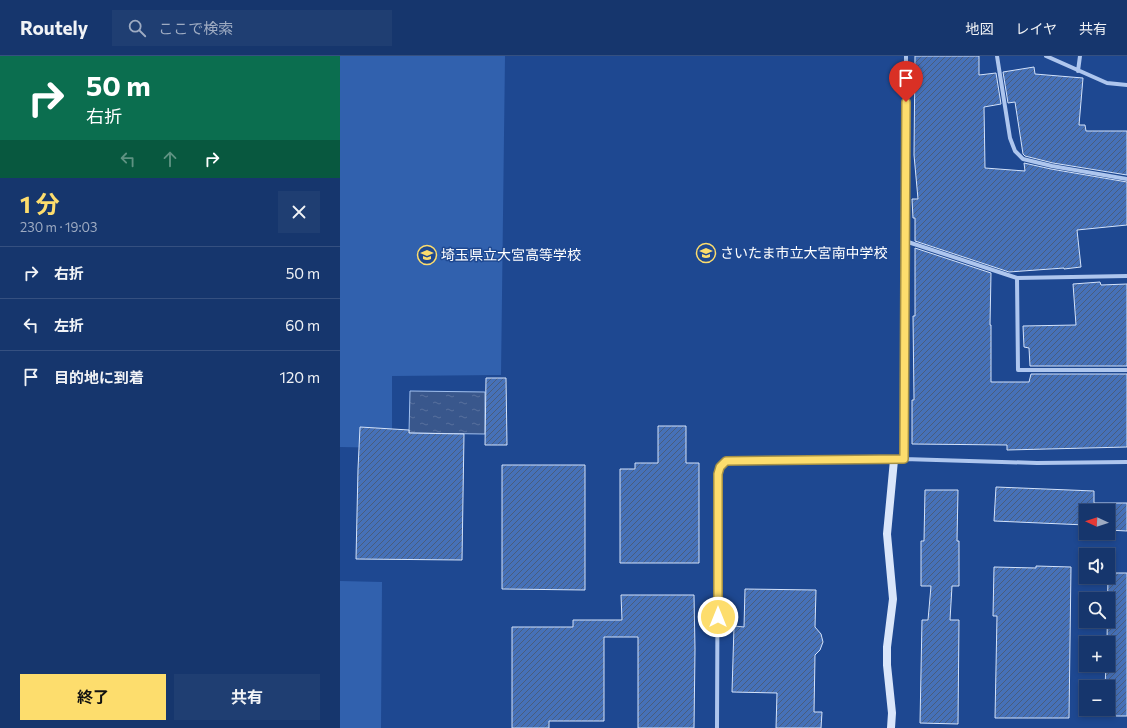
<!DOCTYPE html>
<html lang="ja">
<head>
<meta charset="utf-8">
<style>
  body { margin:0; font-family:Commissioner,"Noto Sans JP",sans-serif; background:#1f3e72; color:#f1f3f6; height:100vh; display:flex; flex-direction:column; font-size:15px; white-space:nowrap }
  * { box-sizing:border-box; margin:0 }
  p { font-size:13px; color:#9eabc2 }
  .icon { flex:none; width:22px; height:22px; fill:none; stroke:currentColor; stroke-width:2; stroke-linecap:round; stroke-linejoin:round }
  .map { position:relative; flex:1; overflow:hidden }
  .panel { display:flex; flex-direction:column; background:#16366d; width:340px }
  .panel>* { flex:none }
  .top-card { background:#0b6e4f; color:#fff; overflow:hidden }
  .needle { width:26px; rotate:273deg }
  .fabs { position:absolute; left:739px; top:448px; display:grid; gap:8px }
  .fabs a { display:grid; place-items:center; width:36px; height:36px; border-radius:0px; background:#16366d; box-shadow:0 2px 6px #0003,0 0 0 1px #355080; font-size:20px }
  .pin { position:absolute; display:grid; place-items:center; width:34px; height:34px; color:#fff; margin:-41px -17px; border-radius:50% 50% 50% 0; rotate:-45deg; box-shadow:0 0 4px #0007 }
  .pin .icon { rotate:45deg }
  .me { position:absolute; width:44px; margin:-22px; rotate:0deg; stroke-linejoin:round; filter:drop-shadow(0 0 3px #0008) }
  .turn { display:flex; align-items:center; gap:14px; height:84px; padding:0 20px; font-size:18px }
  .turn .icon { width:52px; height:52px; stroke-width:2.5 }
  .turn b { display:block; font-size:28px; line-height:34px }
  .lanes { display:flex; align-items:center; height:38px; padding:0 20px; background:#0003; justify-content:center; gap:20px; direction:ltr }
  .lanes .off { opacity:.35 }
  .round { display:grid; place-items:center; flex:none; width:42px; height:42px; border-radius:0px; background:#1f3e72 }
  .head { display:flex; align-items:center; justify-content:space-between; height:68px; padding:0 20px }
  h1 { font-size:24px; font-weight:700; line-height:30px; color:#fddd6d }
  .primary-button { display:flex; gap:8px; margin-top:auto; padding:8px 20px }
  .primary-button a { flex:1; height:46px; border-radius:0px; background:#fddd6d; color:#111; font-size:16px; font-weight:700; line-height:46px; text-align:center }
  .primary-button a+a { background:#1f3e72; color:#f1f3f6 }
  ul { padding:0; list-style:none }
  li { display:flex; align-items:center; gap:12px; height:52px; padding:0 20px; border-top:1px solid #355080 }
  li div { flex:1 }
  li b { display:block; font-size:15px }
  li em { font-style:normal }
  header { display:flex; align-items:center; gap:24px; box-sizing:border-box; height:56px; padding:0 20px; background:#16366d; border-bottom:1px solid #355080 }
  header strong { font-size:19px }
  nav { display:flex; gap:22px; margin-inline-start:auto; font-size:14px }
  .search { width:280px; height:36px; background:#1f3e72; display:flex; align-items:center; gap:10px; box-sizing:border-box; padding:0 14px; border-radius:0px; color:#9eabc2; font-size:15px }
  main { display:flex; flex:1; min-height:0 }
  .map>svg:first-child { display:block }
  .pitch { fill:#3161ae }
  .water { fill:url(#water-ripples); stroke:#a1c0ef }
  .building { fill:url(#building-hatch); stroke:#d3e2fa }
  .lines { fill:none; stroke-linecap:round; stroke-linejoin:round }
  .street { stroke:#aec6ee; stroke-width:4 }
  .secondary { stroke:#dae6fa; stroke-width:8 }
  .route-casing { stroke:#a49047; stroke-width:10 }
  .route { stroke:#fddd6d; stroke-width:7 }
  .labels { text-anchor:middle; stroke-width:3; stroke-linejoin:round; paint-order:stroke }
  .poi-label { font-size:14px; fill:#fff; stroke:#1e4891; text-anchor:start }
</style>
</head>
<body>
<header>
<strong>Routely</strong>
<div class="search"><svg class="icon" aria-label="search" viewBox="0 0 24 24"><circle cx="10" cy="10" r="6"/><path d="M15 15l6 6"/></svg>ここで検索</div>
<nav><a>地図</a><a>レイヤ</a><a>共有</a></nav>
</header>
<main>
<section class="panel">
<div class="top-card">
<div class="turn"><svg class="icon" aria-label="right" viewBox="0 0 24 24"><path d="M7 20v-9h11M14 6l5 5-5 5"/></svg><div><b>50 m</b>右折</div></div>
<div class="lanes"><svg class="icon off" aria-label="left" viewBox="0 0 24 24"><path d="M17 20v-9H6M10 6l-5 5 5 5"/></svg><svg class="icon off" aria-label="ahead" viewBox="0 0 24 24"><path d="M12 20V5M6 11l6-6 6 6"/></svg><svg class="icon" aria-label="right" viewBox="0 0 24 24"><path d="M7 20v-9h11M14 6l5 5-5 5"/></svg></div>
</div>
<div class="head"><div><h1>1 分</h1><p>230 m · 19:03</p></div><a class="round"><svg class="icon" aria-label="close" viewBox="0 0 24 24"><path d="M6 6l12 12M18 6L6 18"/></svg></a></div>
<ul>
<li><svg class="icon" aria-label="right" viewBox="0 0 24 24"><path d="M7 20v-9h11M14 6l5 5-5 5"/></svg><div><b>右折</b></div><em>50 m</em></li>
<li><svg class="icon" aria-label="left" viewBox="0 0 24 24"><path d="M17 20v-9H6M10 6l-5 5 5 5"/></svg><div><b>左折</b></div><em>60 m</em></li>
<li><svg class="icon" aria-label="arrive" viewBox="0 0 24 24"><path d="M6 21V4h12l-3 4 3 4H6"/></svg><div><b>目的地に到着</b></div><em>120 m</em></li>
</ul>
<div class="primary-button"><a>終了</a><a>共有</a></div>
</section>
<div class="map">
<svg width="787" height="672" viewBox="0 0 787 672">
  <defs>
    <pattern id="water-ripples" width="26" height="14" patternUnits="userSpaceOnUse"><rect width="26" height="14" fill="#39578c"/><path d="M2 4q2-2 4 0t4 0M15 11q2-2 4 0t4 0" fill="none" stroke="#57709d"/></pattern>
    <pattern id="building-hatch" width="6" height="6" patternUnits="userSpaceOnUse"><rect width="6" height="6" fill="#4671b8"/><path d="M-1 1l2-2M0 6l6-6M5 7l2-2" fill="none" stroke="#495d7d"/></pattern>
  </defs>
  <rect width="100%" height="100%" fill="#1e4891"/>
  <!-- pitch -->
  <path class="pitch" d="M0,0H165L161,319L52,320V392L0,391Z
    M0,525L42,526L41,672H0Z"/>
  <!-- water -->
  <path class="water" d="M70,335L145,336V378L69,377Z"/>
  <!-- building -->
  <path class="building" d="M575,0H639V19L656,17L661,48L644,51L645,112L685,115L684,107L711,113L787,126V169L737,174L741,211L724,213V212L669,216L575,185V162H573L572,143H578L574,99Z
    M694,11L695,18L743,22L739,69H745L746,75H787V119L713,107L685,100L683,98L675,46L668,47L663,16Z
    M575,192L651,217L650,269H651V326H689L691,318H787V391L667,394V389L572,388V344H574L573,260H575Z
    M760,226L761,229L787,228V310H690L689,292L684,291L683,270L736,269L733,228Z
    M146,322H166L167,389H145Z
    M318,370H346V407H359V507H280V413H295V407H318Z
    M20,371L69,374V377L124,378L122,504L16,503L18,413Z
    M162,409H245V534L162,533Z
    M656,431L754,435V447H787V475L768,474V455H746V469L654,465Z
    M585,434H618L617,485H619V530H612L610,564H619L618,668L580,667L582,564H588L591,530H581V485H584Z
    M696,510L731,511L729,662H655L657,560H653L654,511L696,512Z
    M768,517H787V660H765V653H768V631H765L766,609H768V587H767Z
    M405,533L476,534L475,571L481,578L483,586L480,594L475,599L474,656H482L481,672H436L437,637L392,636L394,570L404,571Z
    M281,539H354L355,593L354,672H298V581H264V665H209V672H172V571H233V564H282Z"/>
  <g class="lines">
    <!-- street -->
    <path class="street" d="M657,0L670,82L675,95L683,103L712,110L787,123
      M706,0L767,27L787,29
      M738,15L740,0
      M565,185L677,222L787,220
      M677,222L678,314H787
      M564,403L566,0
      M377,672L378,419L380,411L386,405L564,403L697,407L787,406"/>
    <!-- secondary -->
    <path class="secondary" d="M551,672L552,657L547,609V591L553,543L547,478L554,404"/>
  </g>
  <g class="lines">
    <defs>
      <path id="route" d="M378,561V418L380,411L386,405L564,403L566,46"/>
    </defs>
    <!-- route casing -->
    <use href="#route" class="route-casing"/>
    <!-- route -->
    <use href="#route" class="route"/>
  </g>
  <!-- icons -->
  <defs>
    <symbol id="school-ring" viewBox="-11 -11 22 22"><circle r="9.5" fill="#1e4891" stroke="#fddd6d" stroke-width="1.5"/><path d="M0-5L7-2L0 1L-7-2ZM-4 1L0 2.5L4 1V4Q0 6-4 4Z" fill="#fddd6d"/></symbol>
  </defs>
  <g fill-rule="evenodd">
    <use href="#school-ring" x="355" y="186" width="22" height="22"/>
    <use href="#school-ring" x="76" y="188" width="22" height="22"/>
  </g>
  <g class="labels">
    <!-- poi labels -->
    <g class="poi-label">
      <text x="380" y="202">さいたま市立大宮南中学校</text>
      <text x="101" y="204">埼玉県立大宮高等学校</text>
    </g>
  </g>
</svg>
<div class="fabs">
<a><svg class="needle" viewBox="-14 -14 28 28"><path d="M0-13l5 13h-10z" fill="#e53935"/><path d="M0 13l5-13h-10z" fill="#9eabc2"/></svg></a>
<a><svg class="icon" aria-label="sound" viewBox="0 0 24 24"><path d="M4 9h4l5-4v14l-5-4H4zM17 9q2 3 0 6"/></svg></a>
<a><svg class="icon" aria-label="search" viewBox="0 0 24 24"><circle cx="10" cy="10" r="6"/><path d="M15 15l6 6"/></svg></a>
<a>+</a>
<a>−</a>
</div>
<div class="pin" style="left:566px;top:46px;background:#d93025"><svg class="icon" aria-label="arrive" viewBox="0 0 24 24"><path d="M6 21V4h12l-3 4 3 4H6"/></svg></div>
<svg class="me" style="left:378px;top:561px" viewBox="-20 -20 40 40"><circle r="17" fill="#fddd6d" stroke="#fff" stroke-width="3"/><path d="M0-11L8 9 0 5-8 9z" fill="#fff"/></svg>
</div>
</main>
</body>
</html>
